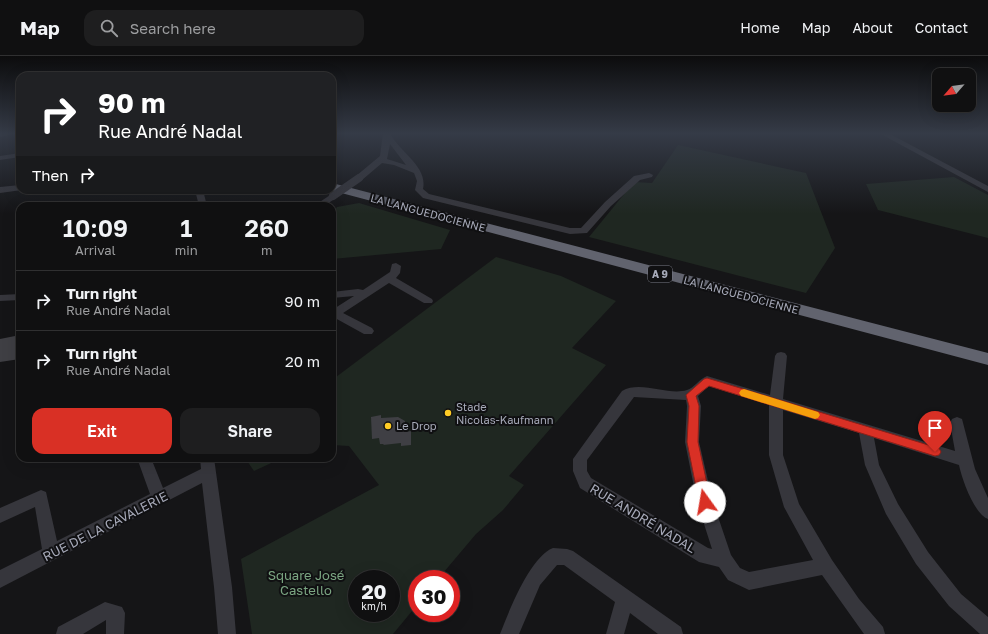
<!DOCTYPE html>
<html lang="en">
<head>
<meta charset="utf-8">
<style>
  body { margin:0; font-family:"Golos Text",sans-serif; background:#1e1e1f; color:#f1f3f6; height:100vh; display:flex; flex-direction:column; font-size:15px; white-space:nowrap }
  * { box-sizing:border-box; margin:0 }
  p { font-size:13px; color:#9c9d9f }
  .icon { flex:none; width:22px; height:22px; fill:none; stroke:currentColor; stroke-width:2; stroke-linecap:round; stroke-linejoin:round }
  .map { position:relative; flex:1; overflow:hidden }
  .drawer { position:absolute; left:16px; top:146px; width:320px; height:260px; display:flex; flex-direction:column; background:#101011; border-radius:12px; box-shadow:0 4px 16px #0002,0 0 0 1px #303031 }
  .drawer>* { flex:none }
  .hud { position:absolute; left:16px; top:16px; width:320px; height:122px; border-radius:12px; box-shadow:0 4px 16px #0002,0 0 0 1px #303031; background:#202124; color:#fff; overflow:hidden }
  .needle { width:26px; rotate:242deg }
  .fabs { position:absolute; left:932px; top:12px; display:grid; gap:8px }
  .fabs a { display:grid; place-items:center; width:44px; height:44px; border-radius:8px; background:#101011; box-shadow:0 4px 16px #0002,0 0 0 1px #303031; font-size:20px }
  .speed { position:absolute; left:348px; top:514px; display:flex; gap:8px; font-size:20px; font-weight:700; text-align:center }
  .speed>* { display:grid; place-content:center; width:52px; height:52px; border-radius:50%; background:#101011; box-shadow:0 4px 16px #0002,0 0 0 1px #303031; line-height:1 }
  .speed small { font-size:10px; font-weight:400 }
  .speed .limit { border:6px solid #d22; background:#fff; color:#111 }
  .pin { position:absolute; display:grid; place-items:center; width:34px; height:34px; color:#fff; margin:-41px -17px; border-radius:50% 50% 50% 0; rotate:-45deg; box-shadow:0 0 4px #0007 }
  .pin .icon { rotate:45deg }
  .me { position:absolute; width:44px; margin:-22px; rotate:347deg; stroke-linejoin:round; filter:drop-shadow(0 0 3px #0008) }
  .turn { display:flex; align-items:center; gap:14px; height:84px; padding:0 16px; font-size:18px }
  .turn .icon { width:52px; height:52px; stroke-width:2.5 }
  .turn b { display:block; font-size:28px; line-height:34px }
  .then { display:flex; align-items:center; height:38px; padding:0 16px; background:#0003; gap:8px; font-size:15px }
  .eta { display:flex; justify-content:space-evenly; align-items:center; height:68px; text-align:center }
  .eta b { font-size:24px; font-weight:600; line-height:28px }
  .primary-button { display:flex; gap:8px; margin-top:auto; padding:8px 16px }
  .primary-button a { flex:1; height:46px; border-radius:12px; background:#d93025; color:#fff; font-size:16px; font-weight:600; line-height:46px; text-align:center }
  .primary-button a+a { background:#1e1e1f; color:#f1f3f6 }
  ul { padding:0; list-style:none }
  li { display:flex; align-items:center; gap:12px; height:60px; padding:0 16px; border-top:1px solid #303031 }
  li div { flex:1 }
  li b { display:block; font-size:15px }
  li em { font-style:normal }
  header { display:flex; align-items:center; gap:24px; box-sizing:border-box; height:56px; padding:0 20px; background:#101011; border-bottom:1px solid #303031 }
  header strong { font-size:19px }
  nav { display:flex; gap:22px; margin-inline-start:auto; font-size:14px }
  .search { width:280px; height:36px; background:#1e1e1f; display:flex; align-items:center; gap:10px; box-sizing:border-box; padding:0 14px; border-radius:12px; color:#9c9d9f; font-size:15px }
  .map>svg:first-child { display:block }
  .green { fill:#1f2721; fill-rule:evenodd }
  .building { fill:#3f3f44 }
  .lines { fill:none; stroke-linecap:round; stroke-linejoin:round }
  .minor { fill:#36363c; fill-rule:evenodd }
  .highway { fill:#61636e; fill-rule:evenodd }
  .minor-bridge { stroke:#36363c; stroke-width:8 }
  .route { fill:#d93025; stroke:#8d1f18 }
  .slow { fill:#f59e0b }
  .poi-dot { fill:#ffcc25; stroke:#101012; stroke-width:1.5 }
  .labels { text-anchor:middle; stroke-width:4; stroke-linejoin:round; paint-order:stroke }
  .shield { fill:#101012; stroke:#797b86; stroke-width:1 }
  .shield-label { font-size:10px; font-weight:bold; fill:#a6a9b8 }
  .street-label { font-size:11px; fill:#a6a9b8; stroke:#101012 }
  .poi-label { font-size:11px; fill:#a6a9b8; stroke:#101012; text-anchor:start }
  .near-street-label { font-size:13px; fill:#a6a9b8; stroke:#101012 }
  .near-park-label { font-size:13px; fill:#7ba582; stroke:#101012 }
</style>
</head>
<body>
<header>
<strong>Map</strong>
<div class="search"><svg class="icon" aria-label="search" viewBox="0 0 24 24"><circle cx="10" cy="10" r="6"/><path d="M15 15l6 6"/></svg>Search here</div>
<nav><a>Home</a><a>Map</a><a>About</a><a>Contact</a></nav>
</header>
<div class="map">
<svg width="988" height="578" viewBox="0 0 988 578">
  <rect width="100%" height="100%" fill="#151517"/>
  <!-- green -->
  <path class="green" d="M678,89L806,117L835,192L806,237L589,181L634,126L652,127Z
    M954,121L988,139V182L878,154L866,128Z
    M359,147L450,174L441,193L332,203V157L337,151Z
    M496,201L561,220L616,245L572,292L606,309L509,420L524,429L503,454L476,478L438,523H417V549L393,578H252L241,503L379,429L349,390L332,389V324ZM357,523H391V557H357Z
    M245,402H282L254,415Z"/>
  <!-- building -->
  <path class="building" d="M20,279V303L0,306V283Z
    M381,359V362L398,361L405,365V376L411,375V389L401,390V387L383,389L384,388H380L379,382L372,383L371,361Z"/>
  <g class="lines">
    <!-- minor -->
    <path class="minor" d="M0,77H19L0,81Z
      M383,77H390C399,96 428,110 423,133L429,138L570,172H581L605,146L634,120L649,117L653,119L652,121L640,124L611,150L587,177L570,178L423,142L415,134L417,125L414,117L394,109L382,107L362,124H356V120L380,100ZM390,88L406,109L387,103Z
      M879,77H888L988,130V136Z
      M20,97V101L0,104V100Z
      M20,129V134H22L0,137V131Z
      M195,134H203L207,150H199Z
      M333,137L336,138L337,140L336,142L324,150H314Z
      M396,207L401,210L400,217L396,222L432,243L433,245L432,247H424L389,227L343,257L372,272L374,275L372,278H364L335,262L332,263V254L354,240L332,242V236L358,233L363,234L390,216L392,208Z
      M20,238V244L0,245V239Z
      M781,296L785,297L787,300L783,343L955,395L950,367L952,363L957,361L962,363L975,413L988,442V463C974,458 962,423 959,409L874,382L879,409L898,448L928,496L961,538L988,561V578H980L949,550L916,508L886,458L865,409L859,377L783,354V399L799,448L832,504L859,543L883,571L885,578H864L822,519L749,534L728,524L719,511L699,506L580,432L573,415V403L622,335C641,324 668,340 687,334C694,332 699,323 707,320L770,339L775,300L777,297ZM709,330L769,349V399L784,451L813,504L749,516L740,512L731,499L713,446L699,386L701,350L698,340ZM634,341L686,344L687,350L685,386L697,446L712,493L708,492L591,422L587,415V404Z
      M137,402H151L163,432L201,413L200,402H214L232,531L236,578H218L214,531L202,427L0,532V514L42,493L35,451L0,467V452L41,434L46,436L57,485L150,438Z
      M553,492L567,493L573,495L681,571L683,578H658L630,557L624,578H606L615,546L564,509H557L540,529L519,578H500C509,555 530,501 553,492Z
      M105,546L122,551L125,557L124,578H106V564L83,578H56L58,571Z"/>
    <!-- highway -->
    <path class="highway" d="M332,127L988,297V309L330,134H332Z"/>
    <!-- minor-bridge -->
    <path class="minor-bridge" d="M333,140L359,122"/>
  </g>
  <!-- sky -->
  <linearGradient id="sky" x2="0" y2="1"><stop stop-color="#0c0c0d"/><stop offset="0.49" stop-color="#353b47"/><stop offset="1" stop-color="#353b47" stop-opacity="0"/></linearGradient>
  <rect width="988" height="158" fill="url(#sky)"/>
  <!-- route -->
  <path class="route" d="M707,322L935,391L939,392L941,396L939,399L935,400L709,330L696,340L699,350L698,386L711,446L709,450L705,451L701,450L699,446L687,386L689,350L686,339L704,323Z"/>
  <!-- slow -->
  <path class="slow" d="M744,333L818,356L820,359L818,362L815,363L741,340L739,337L741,334Z"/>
  <!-- markers -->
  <g class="poi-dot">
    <circle cx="448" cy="357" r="4"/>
    <circle cx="388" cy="370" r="4"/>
  </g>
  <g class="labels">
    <!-- shield labels -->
    <rect class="shield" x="648" y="210" width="24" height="16" rx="3"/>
    <g class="shield-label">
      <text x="660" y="222">A 9</text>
    </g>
    <!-- street labels -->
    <g class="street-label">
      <text transform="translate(428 157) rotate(15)" y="4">LA LANGUEDOCIENNE</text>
      <text transform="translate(741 239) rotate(15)" y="4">LA LANGUEDOCIENNE</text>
    </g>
    <!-- poi labels -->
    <g class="poi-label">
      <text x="456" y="355">Stade<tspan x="456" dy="13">Nicolas-Kaufmann</tspan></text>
      <text x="396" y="374">Le Drop</text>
    </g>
    <!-- near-street labels -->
    <g class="near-street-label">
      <text transform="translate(643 462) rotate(31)" y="5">RUE ANDRÉ NADAL</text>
      <text transform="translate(105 470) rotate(-27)" y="5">RUE DE LA CAVALERIE</text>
    </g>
    <!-- near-park labels -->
    <g class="near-park-label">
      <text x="306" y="524">Square José<tspan x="306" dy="15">Castello</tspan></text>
    </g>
  </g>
</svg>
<div class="fabs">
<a><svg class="needle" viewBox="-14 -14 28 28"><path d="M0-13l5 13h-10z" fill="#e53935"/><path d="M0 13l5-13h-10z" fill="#9c9d9f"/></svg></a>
</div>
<div class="speed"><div>20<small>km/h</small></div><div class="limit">30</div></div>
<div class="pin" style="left:935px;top:396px;background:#d93025"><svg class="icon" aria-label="arrive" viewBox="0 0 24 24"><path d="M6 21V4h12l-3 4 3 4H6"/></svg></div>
<svg class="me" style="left:705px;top:446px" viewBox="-20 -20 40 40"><circle r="19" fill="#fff"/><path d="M0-13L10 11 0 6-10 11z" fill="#d93025"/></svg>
<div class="hud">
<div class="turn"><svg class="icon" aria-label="right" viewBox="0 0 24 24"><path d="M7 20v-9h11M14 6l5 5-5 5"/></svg><div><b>90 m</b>Rue André Nadal</div></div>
<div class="then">Then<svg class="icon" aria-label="right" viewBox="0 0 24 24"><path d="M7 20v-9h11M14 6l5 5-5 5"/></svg></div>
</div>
<section class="drawer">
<div class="eta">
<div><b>10:09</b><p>Arrival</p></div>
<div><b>1</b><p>min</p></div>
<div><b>260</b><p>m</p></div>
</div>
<ul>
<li><svg class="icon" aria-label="right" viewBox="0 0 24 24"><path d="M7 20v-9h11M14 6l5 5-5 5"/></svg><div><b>Turn right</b><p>Rue André Nadal</p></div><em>90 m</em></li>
<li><svg class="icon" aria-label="right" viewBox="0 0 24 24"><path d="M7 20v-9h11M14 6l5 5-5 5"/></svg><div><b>Turn right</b><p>Rue André Nadal</p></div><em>20 m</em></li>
</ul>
<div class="primary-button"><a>Exit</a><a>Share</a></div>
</section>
</div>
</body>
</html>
